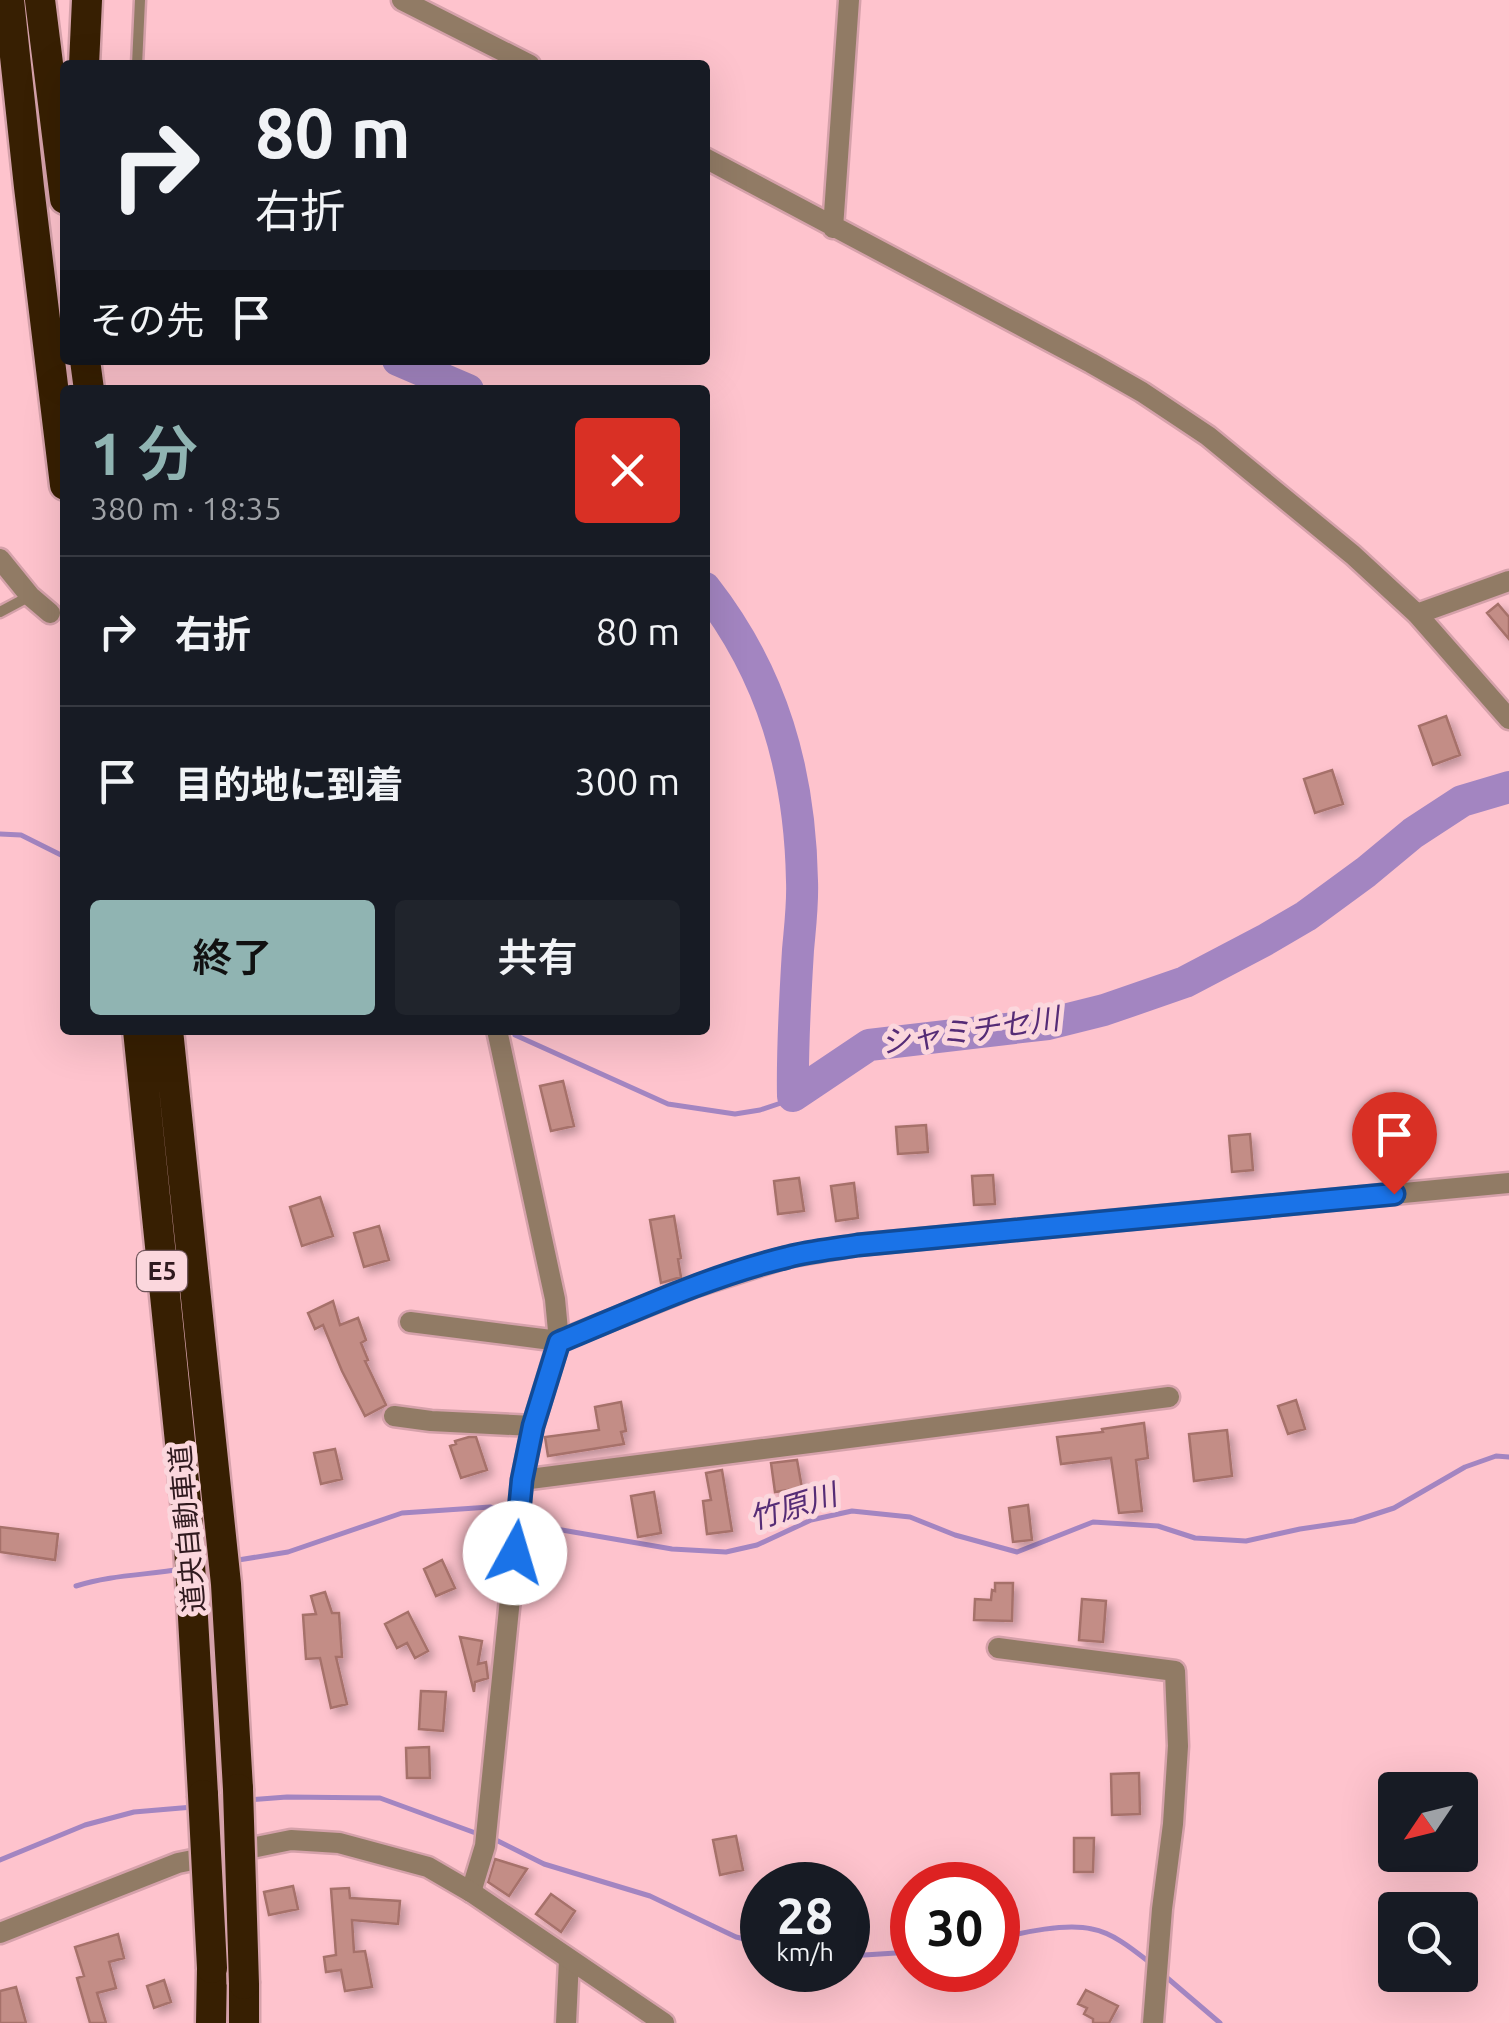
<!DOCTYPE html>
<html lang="ja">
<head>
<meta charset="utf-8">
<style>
  body { margin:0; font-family:Ubuntu,"Noto Sans JP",sans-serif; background:#20242c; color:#f1f3f6; height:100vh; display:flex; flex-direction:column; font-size:38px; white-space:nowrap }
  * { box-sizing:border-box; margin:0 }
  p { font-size:32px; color:#9ea1a6 }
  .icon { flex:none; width:55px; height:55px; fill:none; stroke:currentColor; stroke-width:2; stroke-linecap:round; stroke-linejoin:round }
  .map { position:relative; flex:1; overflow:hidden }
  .drawer { position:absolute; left:60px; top:385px; width:650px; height:650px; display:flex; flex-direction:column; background:#171b24; border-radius:10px; box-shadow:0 10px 40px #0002 }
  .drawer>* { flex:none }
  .banner { position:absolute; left:60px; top:60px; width:650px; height:305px; border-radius:10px; box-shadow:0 10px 40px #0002; background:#171b24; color:#f1f3f6; overflow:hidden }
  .needle { width:65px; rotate:235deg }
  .fabs { position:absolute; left:1378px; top:1772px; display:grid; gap:20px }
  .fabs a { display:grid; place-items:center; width:100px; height:100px; border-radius:10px; background:#171b24; box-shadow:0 10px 40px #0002; font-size:50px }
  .speed { position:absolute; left:740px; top:1862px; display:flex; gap:20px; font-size:50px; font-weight:700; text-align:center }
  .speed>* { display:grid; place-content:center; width:130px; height:130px; border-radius:50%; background:#171b24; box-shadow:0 10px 40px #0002; line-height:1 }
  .speed small { font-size:25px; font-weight:400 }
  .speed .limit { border:15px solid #d22; background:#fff; color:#111 }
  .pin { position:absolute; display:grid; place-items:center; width:85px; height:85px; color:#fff; margin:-102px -42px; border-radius:50% 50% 50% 0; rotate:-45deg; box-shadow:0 0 10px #0007 }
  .pin .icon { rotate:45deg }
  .me { position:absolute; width:110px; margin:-55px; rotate:6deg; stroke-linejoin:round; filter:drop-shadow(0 0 8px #0008) }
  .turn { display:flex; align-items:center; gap:35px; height:210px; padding:0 30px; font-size:45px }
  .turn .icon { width:130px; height:130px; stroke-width:2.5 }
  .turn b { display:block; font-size:70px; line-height:85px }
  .then { display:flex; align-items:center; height:95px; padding:0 30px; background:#0003; gap:20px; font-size:38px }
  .round { display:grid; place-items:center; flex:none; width:105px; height:105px; border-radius:10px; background:#20242c }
  .overview { display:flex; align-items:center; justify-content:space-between; height:170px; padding:0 30px }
  h1 { font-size:60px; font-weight:600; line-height:75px; color:#90b4b2 }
  .primary-button { display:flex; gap:20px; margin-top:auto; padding:20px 30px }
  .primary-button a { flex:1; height:115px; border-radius:10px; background:#90b4b2; color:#111; font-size:40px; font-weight:600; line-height:115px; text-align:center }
  .primary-button a+a { background:#20242c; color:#f1f3f6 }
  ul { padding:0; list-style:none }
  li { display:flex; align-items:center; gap:30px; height:150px; padding:0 30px; border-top:2px solid #363941 }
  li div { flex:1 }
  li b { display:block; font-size:38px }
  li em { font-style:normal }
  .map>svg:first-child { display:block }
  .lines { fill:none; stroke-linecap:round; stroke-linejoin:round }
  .stream { stroke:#a385c1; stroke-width:5 }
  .river { stroke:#a385c1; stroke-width:32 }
  .building { fill:#c38d86; stroke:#a6716a; stroke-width:2.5; filter:url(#shadow) }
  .service-casing { stroke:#d5a1aa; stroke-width:15 }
  .minor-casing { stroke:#d5a1aa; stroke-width:25 }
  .tertiary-casing { stroke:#d5a1aa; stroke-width:25 }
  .motorway-casing { stroke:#d5a1aa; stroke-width:35 }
  .service { stroke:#917b65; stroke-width:10 }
  .minor { stroke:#917b65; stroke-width:20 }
  .tertiary { stroke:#917b65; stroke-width:20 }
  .motorway { stroke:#371f02; stroke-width:30 }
  .motorway-bridge-casing { stroke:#d5a1aa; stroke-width:35; stroke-linecap:butt }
  .motorway-bridge { stroke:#371f02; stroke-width:30 }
  .route-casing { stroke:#114b97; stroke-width:25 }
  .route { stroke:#1a73e8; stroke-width:18 }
  .labels { text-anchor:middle; stroke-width:10; stroke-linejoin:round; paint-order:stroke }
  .shield { fill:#fbd7dd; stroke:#6d5358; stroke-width:2.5 }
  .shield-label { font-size:25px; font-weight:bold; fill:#301a1f }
  .street-label { font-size:28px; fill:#301a1f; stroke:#fbd7dd }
  .water-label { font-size:30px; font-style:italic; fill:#552c76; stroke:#fbd7dd }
</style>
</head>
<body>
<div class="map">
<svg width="1509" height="2023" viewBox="0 0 1509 2023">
  <defs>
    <filter id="shadow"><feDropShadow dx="5" dy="5" stdDeviation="5" flood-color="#0004"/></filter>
  </defs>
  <rect width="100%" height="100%" fill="#fec3cd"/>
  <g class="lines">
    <!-- stream -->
    <path class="stream" d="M0,834L21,835L65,857
      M515,1035L668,1104L735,1114L760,1110L784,1102L793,1096
      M523,1518L556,1529L672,1549L726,1552L757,1545L811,1520L852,1511L910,1517L955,1535L1017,1552L1093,1522L1158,1526L1195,1538L1246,1541L1300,1529L1354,1521L1394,1508L1465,1467L1496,1456L1509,1457
      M232,1561L288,1552L402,1513L490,1507L512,1514
      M76,1586C110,1575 147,1575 182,1569
      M249,1800L287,1797L380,1798L481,1835
      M492,1838L544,1864L650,1896L736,1937L762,1943
      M0,1860L85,1825L134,1812L193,1807
      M998,1939C1023,1932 1066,1923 1092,1929C1114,1933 1135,1951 1153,1965
      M848,1956L912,1952
      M1165,1976L1220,2023"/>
    <!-- river -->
    <path class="river" d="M398,360L468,390
      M705,588C773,675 800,772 802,881C803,904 800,927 798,950C795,999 792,1047 793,1096
      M793,1096L869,1045L1048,1024L1104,1010L1185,982L1265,940L1306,916L1366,872L1413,833L1462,801L1509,787"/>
  </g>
  <!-- building -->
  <path class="building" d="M1498,604L1509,617V639L1487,613Z
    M1446,716L1460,755L1433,765L1419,726Z
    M1332,770L1343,804L1315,813L1304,779Z
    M563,1081L574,1126L551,1131L540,1086Z
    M926,1125L928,1152L898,1154L896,1127Z
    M1250,1134L1253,1170L1232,1172L1229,1136Z
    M993,1175L995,1204L974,1205L972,1176Z
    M799,1178L804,1211L778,1214L774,1181Z
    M854,1183L858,1218L836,1221L831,1186Z
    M320,1197L333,1236L302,1246L290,1207Z
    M674,1216L681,1258L678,1259L681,1277L661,1283L650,1220Z
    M379,1226L389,1260L364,1267L354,1233Z
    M333,1301L340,1325L358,1318L366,1340L361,1343L368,1360L365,1361L386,1405L365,1416L342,1371L323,1325L315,1329L308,1313Z
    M1296,1400L1305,1429L1288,1434L1278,1406Z
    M621,1402L626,1431L621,1432L624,1444L548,1456L545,1437L599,1430L595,1407Z
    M1144,1423L1148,1458L1136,1460L1142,1511L1119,1513L1111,1458L1061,1464L1057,1437L1103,1432L1102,1429Z
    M1227,1430L1232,1476L1194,1481L1189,1434Z
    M469,1437H476L487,1470L461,1478L450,1446L456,1444L455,1441Z
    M335,1449L342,1479L321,1484L314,1453Z
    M797,1460L802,1488L775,1492L771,1463Z
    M722,1470L732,1531L707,1534L703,1501L711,1500L706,1473Z
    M654,1492L661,1533L638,1537L631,1496Z
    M1028,1505L1032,1540L1013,1542L1009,1508Z
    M0,1527L58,1534L55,1560L0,1552Z
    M442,1560L455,1588L436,1596L424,1569Z
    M995,1583H1013L1012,1621L974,1620L975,1599L991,1600L992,1590L995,1591Z
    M325,1592L332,1613H339L342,1657H336L347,1704L331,1708L320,1658L306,1659L303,1615L316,1614L311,1596Z
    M1082,1599L1106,1601L1103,1642L1079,1640Z
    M408,1612L428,1651L415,1658L407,1643L397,1648L385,1624Z
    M460,1637L482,1641L478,1664L486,1662L488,1678L475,1682L474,1692Z
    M421,1691L446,1692L443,1731L419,1729Z
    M429,1747L430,1778H407L406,1748Z
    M1139,1773L1140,1814L1112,1815L1111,1774Z
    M736,1836L743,1870L720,1875L713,1840Z
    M1074,1838H1094L1093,1872H1074Z
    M495,1859L527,1869L509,1896L488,1882Z
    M293,1886L298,1909L269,1915L264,1892Z
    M349,1888L350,1898L400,1901L398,1924L352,1920L354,1952L365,1951L372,1987L345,1991L341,1970L326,1972L324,1957L336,1955L331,1889Z
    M551,1894L575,1911L561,1932L536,1914Z
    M118,1934L124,1958L109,1962L116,1988L97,1993L106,2023H90L77,1978L84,1976L75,1947Z
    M164,1980L171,2002L154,2008L147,1986Z
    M16,1987L26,2023H0V1991Z
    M1086,1990L1118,2006L1109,2023H1093V2019L1084,2014L1087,2008L1078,2004Z"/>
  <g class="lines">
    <defs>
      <path id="service" d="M137,65L140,0
        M0,612L30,596"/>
      <path id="minor" d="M402,0L530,65
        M705,158L1091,363L1142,392L1208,436L1353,555L1417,614L1509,719
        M833,228L849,0
        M0,559L30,596L50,613
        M1417,614L1509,581
        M410,1322L559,1341L696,1286L787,1257L857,1245L1509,1183
        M394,1416L431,1421L533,1426
        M522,1480L1169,1397
        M998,1648L1175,1671L1178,1746L1173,1824L1162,1909L1153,2023
        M471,1892L485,1846L522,1480L533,1426L559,1341L555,1299L497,1030
        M566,2023L569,1960"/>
      <path id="tertiary" d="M0,1933L178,1863L291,1840L339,1843L428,1867L471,1892L664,2023"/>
      <path id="motorway" d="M9,0L29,187L65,485
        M40,0L65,199
        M84,65L87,0
        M85,360L89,390
        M138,1030L187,1511L203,1795
        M168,1030L226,1584L238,1789
        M211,2023L212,1968
        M244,2023V1984"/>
    </defs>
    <!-- service casing -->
    <use href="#service" class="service-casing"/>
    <!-- minor casing -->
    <use href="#minor" class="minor-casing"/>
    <!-- tertiary casing -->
    <use href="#tertiary" class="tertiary-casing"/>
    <!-- motorway casing -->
    <use href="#motorway" class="motorway-casing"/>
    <!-- service -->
    <use href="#service" class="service"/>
    <!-- minor -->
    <use href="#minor" class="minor"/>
    <!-- tertiary -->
    <use href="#tertiary" class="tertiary"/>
    <!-- motorway -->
    <use href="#motorway" class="motorway"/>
    <defs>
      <path id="motorway-bridge" d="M238,1789L244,1984
        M203,1795L212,1968"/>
    </defs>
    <!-- motorway-bridge casing -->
    <use href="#motorway-bridge" class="motorway-bridge-casing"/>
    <!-- motorway-bridge -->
    <use href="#motorway-bridge" class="motorway-bridge"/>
  </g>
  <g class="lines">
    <defs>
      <path id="route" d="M515,1553L522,1480L533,1426L559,1342C634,1311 709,1276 788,1257C810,1251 834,1249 858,1245L1394,1194"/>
    </defs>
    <!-- route casing -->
    <use href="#route" class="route-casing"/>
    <!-- route -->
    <use href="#route" class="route"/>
  </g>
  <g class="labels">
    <!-- shield labels -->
    <rect class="shield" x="137" y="1251" width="50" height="40" rx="8"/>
    <g class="shield-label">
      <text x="162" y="1280">E5</text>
    </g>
    <!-- street labels -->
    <g class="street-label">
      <text transform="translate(187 1529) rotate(-95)" y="10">道央自動車道</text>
    </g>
    <!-- water labels -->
    <g class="water-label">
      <text transform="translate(970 1031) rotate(-8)" y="10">シャミチセ川</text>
      <text transform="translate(793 1507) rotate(-17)" y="10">竹原川</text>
    </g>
  </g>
</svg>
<div class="fabs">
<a><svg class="needle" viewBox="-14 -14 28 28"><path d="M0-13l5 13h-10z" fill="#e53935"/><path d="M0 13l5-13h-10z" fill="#9ea1a6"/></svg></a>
<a><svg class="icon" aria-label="search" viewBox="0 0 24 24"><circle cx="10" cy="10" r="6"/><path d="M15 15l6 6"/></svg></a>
</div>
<div class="speed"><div>28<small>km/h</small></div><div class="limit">30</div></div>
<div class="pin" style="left:1394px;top:1194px;background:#d93025"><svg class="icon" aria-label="arrive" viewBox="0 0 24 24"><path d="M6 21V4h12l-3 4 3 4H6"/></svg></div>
<svg class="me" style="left:515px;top:1553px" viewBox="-20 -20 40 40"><circle r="19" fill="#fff"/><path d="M0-13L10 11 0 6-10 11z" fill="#1a73e8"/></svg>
<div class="banner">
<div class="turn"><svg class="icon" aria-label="right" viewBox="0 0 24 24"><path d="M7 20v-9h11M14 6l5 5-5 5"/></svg><div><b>80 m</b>右折</div></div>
<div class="then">その先<svg class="icon" aria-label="arrive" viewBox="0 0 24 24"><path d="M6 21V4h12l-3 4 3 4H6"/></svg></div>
</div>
<section class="drawer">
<div class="overview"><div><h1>1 分</h1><p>380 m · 18:35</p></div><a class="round" style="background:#d93025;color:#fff"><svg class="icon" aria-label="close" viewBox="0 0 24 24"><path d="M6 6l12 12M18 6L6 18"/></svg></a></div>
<ul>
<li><svg class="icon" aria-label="right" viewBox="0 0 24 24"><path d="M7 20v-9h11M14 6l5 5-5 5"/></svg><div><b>右折</b></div><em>80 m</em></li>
<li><svg class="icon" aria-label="arrive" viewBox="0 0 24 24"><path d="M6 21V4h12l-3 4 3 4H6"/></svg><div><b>目的地に到着</b></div><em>300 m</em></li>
</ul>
<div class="primary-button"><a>終了</a><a>共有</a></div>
</section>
</div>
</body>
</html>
